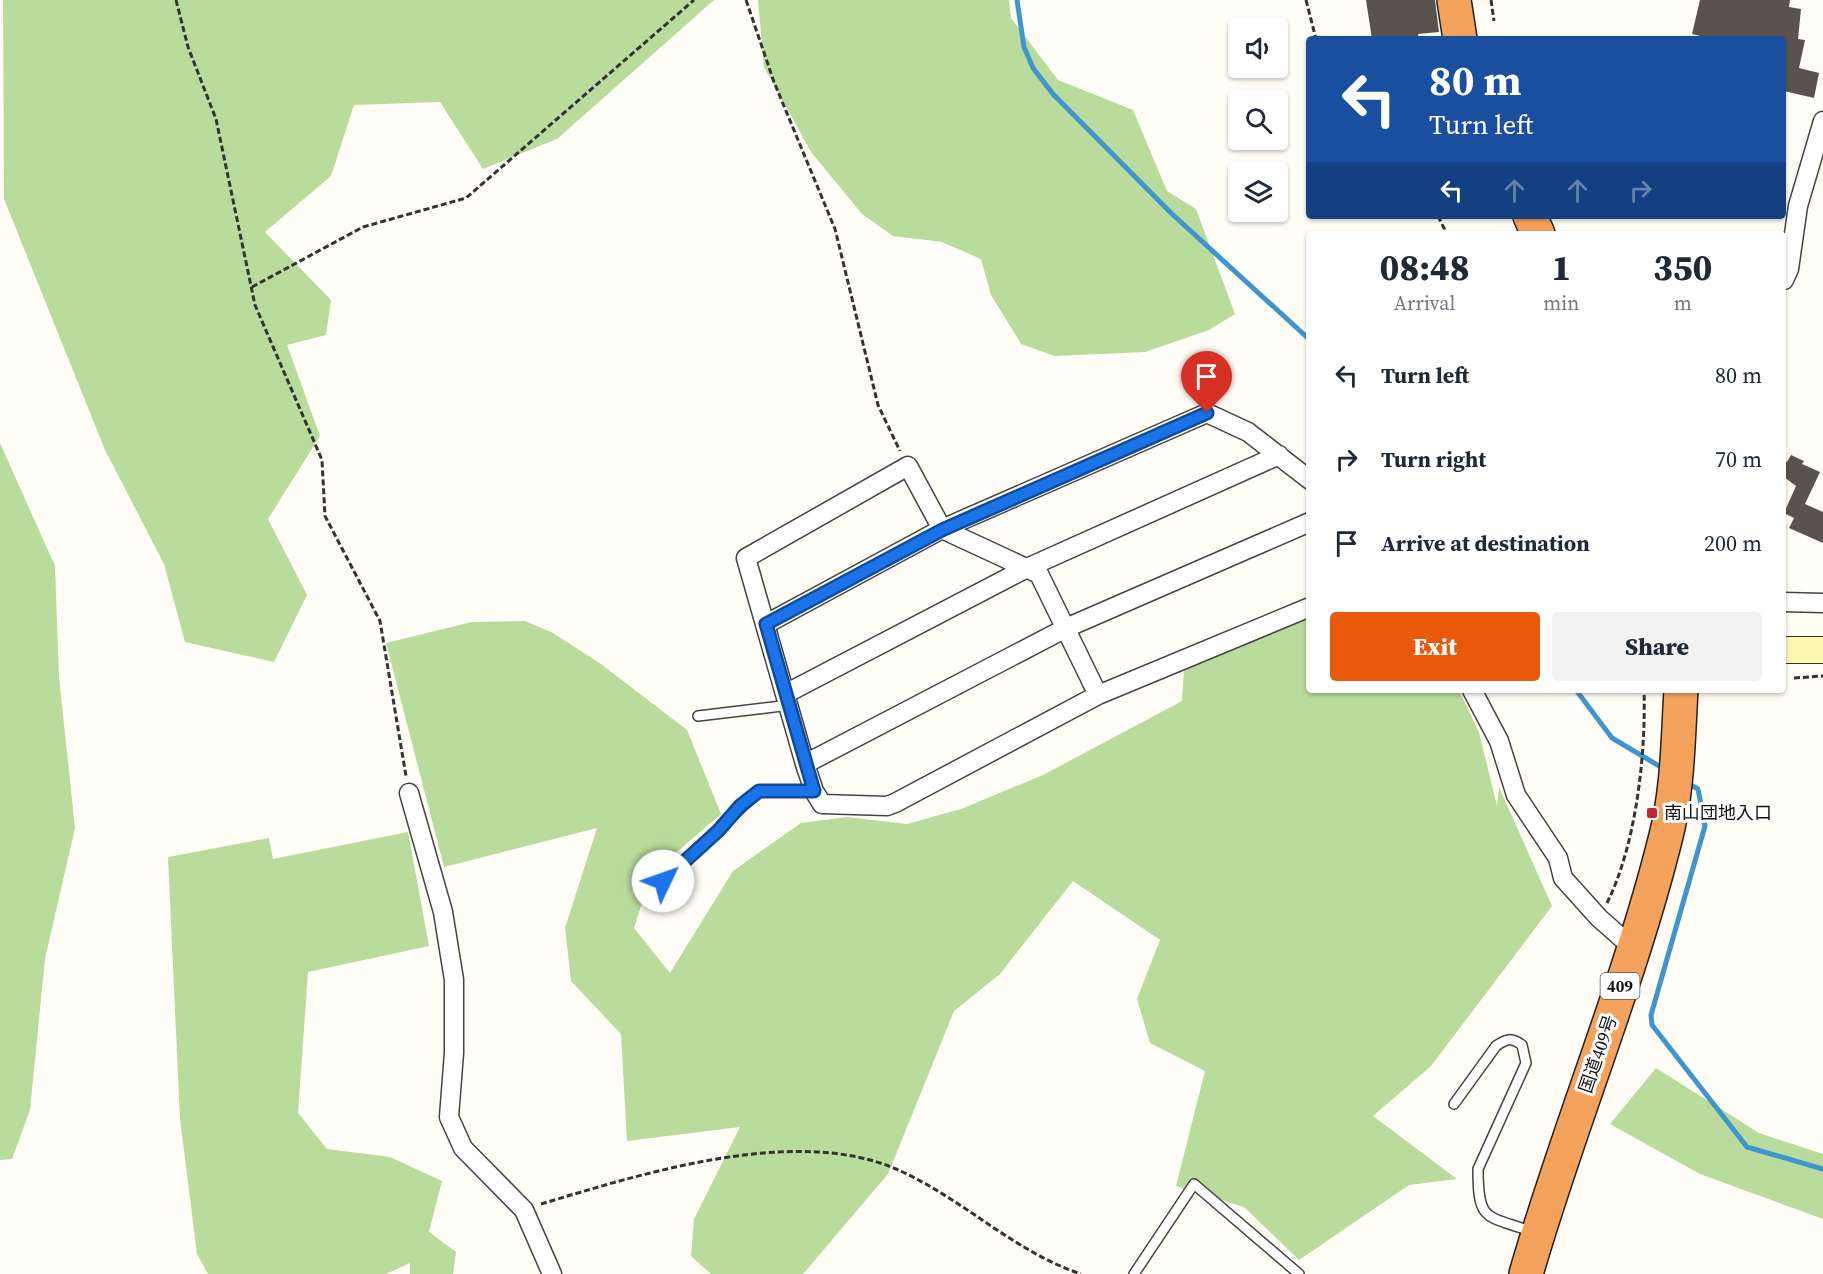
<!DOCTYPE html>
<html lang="en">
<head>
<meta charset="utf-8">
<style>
  body { margin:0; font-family:"Source Serif 4","Noto Sans JP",serif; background:#f2f2f3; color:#1f2937; height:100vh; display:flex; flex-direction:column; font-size:22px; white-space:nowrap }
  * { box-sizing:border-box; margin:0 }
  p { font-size:20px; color:#747a83 }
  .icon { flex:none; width:33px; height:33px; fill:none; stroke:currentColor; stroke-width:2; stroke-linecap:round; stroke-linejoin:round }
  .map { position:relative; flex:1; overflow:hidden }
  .side { position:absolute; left:1306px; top:231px; width:480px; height:462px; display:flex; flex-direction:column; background:#fff; border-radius:6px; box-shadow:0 2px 4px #0004 }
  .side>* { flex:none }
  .top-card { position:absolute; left:1306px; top:36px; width:480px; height:183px; border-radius:6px; box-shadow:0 2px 4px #0004; background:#1a4fa0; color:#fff; overflow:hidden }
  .controls { position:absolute; left:1228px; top:18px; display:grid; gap:12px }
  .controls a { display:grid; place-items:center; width:60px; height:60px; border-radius:6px; background:#fff; box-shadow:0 2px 4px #0004; font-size:30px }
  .pin { position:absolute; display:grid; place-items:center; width:51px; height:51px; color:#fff; margin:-62px -26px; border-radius:50% 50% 50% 0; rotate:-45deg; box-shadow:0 0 6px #0007 }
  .pin .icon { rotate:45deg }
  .me { position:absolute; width:66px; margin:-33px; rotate:48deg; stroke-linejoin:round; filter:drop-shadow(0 0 4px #0008) }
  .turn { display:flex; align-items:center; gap:21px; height:126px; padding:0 24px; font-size:27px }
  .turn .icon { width:78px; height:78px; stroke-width:2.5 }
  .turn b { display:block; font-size:42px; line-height:51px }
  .lanes { display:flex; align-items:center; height:57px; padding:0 24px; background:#0003; justify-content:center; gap:30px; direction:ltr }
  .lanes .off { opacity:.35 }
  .eta { display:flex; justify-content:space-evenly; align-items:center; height:102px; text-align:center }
  .eta b { font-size:36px; font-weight:800; line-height:42px }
  .primary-button { display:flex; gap:12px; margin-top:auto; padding:12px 24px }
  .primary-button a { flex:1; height:69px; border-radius:6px; background:#ea580c; color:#fff; font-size:24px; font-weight:800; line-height:69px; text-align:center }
  .primary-button a+a { background:#f2f2f3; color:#1f2937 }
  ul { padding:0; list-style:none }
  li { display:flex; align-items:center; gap:18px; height:84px; padding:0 24px }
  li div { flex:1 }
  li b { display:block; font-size:22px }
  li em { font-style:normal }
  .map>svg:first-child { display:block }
  .forest { fill:#b9dc9c }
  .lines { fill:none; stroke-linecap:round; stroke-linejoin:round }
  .stream { stroke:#3f96cf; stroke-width:5 }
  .building { fill:#5a524d }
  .lane-casing { stroke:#444; stroke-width:12 }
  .street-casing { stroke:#444; stroke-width:21 }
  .secondary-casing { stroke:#333; stroke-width:28 }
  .highway-casing { stroke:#222; stroke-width:36 }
  .path { stroke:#333; stroke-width:3; stroke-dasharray:6 3; stroke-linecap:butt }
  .lane { stroke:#fff; stroke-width:9 }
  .street { stroke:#fff; stroke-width:18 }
  .secondary { stroke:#fff6b0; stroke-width:26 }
  .highway { stroke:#f5a25d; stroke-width:33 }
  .route-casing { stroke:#114b97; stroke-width:15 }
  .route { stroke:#1a73e8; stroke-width:10 }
  .poi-dot { fill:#c4262e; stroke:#fff; stroke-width:2 }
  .labels { text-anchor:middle; stroke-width:6; stroke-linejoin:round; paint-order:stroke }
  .shield { fill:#fff; stroke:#585858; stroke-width:1.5 }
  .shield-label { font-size:16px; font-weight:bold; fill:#111 }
  .poi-label { font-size:18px; fill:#111; stroke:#fff; text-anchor:start }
  .street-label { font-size:18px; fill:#111; stroke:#fff }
</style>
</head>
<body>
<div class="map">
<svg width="1823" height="1274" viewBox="0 0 1823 1274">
  <rect width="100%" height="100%" fill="#fffdf5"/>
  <!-- forest -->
  <path class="forest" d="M3,0H714L557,139L483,169L440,102L354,105L331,176L265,232L331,300L326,335L287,345L320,436L268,519L307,595L274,662L185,642L164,564L105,450L4,199Z
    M758,0H1009L1011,18L1058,80L1133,110L1167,191L1196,209L1235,314L1209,330L1145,352L1055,356L1021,344L991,295L981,259L942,242L893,236L862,214L811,152L764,67Z
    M0,443L55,566L59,677L75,828L45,959L30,1110L12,1159L0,1160Z
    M1309,603L1310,690H1459L1479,732L1497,806L1499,787L1552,906L1431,1066L1373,1116L1457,1179L1409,1185L1299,1260L1244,1207L1176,1186L1205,1071L1150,1043L1137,999L1160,940L1073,881L1000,974L954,1011L888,1174L803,1274H711L691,1256L694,1219L740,1127L627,1141L621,1034L571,981L565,928L597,828L444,867L386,643L472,622L525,621L553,633L601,664L687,730L721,814L651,874L634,928L670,973L733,871L801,823L847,817L907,824L961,809L1043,775L1182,701L1185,652Z
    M408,832L429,946L308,972L298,1113L327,1149L390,1157L442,1181L429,1232L456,1252L453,1274H410V1263L386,1274H208L197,1254L180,1119L168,857L269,838L273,859Z
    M1656,1068L1759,1133L1823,1154V1219L1700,1174L1610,1124Z"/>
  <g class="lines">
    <!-- stream -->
    <path class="stream" d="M1017,0L1024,47L1033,68L1053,94L1171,213L1310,340
      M1576,690L1612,738L1666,770
      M1687,783L1698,789L1705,826L1651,1015L1652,1025L1747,1147L1823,1169"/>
  </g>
  <!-- building -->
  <path class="building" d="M1366,0H1435L1439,32L1418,34L1419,39H1372Z
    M1700,0H1790L1789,7L1801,9L1798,39L1805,40L1799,68L1819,73L1814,98L1784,91V39H1713L1692,34Z
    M1791,455L1804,461L1802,464L1820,472L1805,504L1823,512V543L1789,528L1794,518L1784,513L1796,486L1784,477V460L1787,462Z"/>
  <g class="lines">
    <defs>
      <path id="lane" d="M698,716L790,705
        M663,881L759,791H814
        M1454,1104L1496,1046C1506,1039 1511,1037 1522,1045L1526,1063L1478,1169C1478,1223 1486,1215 1533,1232
        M1134,1274L1194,1184L1299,1274"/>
      <path id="street" d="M1784,280L1789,269L1798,206L1823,121
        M1784,602L1823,603
        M766,624L942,529L1207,413L1248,432L1310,480
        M1472,690L1499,741L1516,795L1558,858L1563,878L1599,918L1633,948
        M787,693L1027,568L1279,455
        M1098,695L1039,574L942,529L908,466L746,558L805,764L814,791L822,804L887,806L895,803L1098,695L1310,607
        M805,764L1066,628L1310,522
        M409,793L443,912L454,980V1053L449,1117L463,1148L524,1210L552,1274"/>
      <path id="secondary" d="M1784,650H1823"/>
      <path id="highway" d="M1454,0L1460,39
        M1530,216L1538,234
        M1526,1274C1568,1128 1628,987 1665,840C1678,791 1678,739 1681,690"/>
    </defs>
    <!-- lane casing -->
    <use href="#lane" class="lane-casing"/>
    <!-- street casing -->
    <use href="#street" class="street-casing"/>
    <!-- secondary casing -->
    <use href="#secondary" class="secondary-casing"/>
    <!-- highway casing -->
    <use href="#highway" class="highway-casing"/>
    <!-- path -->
    <path class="path" d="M176,0L188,47L216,119L255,305L322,460L325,516L380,621L406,776
      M746,0L774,82L835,229L878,405L900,451
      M1306,0L1316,39
      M1491,0L1494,21
      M1438,216L1447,234
      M252,287L363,227L466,198L694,0
      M1794,678L1823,676
      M1607,903C1636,845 1646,755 1644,690
      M541,1204C641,1174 795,1125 896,1169C961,1197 1014,1252 1081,1274"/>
    <!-- lane -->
    <use href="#lane" class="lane"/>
    <!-- street -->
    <use href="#street" class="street"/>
    <!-- secondary -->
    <use href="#secondary" class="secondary"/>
    <!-- highway -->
    <use href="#highway" class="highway"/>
  </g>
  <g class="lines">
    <defs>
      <path id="route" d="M663,881L718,831L740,806L759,791H814L766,624L942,530L1207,413"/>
    </defs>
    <!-- route casing -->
    <use href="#route" class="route-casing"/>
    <!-- route -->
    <use href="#route" class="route"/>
  </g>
  <!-- markers -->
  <rect class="poi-dot" x="1646" y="807" width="12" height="12" rx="3"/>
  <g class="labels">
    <!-- shield labels -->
    <rect class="shield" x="1600.5" y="973" width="39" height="26" rx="4.5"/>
    <g class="shield-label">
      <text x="1620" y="992">409</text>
    </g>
    <!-- poi labels -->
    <g class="poi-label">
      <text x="1664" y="819">南山団地入口</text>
    </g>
    <!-- street labels -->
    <g class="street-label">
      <text transform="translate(1598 1054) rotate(-71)" y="6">国道409号</text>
    </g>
  </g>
</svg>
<div class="controls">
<a><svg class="icon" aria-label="sound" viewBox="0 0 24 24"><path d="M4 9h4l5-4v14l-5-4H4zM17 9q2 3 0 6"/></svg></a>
<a><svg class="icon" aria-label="search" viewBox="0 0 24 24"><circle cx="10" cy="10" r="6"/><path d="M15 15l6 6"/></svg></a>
<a><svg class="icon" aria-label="layers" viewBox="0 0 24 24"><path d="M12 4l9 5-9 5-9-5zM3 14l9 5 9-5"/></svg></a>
</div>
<div class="pin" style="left:1207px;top:413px;background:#d93025"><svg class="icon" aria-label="arrive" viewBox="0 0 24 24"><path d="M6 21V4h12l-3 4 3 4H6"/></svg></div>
<svg class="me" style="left:663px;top:881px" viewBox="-20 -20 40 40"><circle r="19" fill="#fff"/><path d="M0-13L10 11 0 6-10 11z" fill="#1a73e8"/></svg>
<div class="top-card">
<div class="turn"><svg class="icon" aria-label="left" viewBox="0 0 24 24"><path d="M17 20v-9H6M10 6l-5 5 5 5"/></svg><div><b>80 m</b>Turn left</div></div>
<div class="lanes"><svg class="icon" aria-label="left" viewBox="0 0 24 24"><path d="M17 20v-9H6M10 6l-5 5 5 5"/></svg><svg class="icon off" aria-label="ahead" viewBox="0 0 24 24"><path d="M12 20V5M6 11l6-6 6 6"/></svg><svg class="icon off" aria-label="ahead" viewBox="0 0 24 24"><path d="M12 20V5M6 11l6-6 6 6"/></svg><svg class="icon off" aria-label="right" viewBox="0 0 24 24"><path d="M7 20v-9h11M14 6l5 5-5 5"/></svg></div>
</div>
<section class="side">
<div class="eta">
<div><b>08:48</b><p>Arrival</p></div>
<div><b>1</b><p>min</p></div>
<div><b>350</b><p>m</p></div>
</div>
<ul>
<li><svg class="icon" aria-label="left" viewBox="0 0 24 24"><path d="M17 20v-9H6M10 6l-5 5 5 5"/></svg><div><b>Turn left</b></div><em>80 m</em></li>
<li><svg class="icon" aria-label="right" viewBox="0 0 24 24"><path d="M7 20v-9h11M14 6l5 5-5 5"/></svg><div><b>Turn right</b></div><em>70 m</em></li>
<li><svg class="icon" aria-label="arrive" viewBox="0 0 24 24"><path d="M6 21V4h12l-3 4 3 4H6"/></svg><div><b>Arrive at destination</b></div><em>200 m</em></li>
</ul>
<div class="primary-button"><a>Exit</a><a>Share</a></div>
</section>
</div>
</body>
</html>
